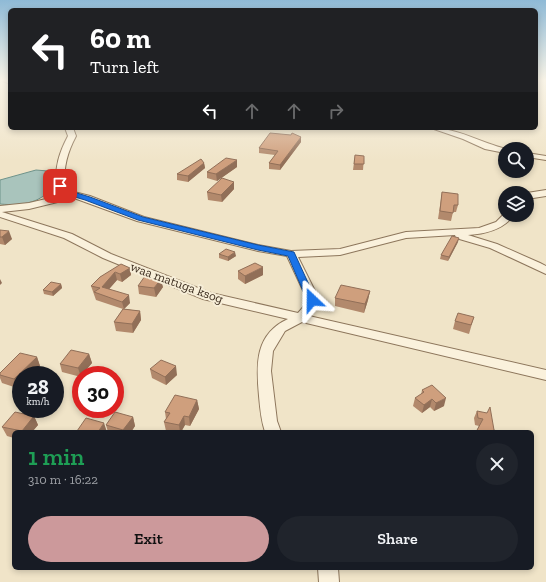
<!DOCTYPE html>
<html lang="en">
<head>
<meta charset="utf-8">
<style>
  body { margin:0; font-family:"Zilla Slab",serif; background:#20242c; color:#f1f3f6; height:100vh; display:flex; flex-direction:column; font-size:15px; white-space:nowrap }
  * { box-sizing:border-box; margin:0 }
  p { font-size:13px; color:#9ea1a6 }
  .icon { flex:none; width:22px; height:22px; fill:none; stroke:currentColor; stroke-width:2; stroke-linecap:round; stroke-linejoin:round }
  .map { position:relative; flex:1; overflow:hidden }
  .side { position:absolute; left:12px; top:430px; width:522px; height:140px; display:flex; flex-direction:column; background:#171b24; border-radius:6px; box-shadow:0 2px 6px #0003 }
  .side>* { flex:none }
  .banner { position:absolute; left:8px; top:8px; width:530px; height:122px; border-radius:6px; box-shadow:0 2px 6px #0003; background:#202124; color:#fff; overflow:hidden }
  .controls { position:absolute; left:498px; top:142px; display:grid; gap:8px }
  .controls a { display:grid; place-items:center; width:36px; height:36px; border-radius:50%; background:#171b24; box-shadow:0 2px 6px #0003; font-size:20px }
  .speed { position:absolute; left:12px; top:366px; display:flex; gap:8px; font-size:20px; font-weight:700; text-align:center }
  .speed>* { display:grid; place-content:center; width:52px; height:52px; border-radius:50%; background:#171b24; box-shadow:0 2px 6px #0003; line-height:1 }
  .speed small { font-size:10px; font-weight:400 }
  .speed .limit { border:6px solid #d22; background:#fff; color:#111 }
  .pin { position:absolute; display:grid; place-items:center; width:34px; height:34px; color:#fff; margin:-17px; border-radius:8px; box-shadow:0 2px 6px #0006 }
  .me { position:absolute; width:44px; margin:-22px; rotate:337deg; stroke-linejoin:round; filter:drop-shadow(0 0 3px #0008) }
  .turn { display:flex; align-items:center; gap:14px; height:84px; padding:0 16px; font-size:18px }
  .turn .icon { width:52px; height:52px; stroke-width:2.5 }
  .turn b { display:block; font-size:28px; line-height:34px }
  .lanes { display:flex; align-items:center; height:38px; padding:0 16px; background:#0003; justify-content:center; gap:20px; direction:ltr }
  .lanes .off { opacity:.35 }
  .round { display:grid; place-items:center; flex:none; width:42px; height:42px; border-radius:21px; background:#20242c }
  .summary { display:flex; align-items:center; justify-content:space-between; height:68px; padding:0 16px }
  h1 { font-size:24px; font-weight:600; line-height:30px; color:#1e9e55 }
  .primary-button { display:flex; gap:8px; margin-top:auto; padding:8px 16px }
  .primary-button a { flex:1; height:46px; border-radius:24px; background:#cc999b; color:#111; font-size:16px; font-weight:600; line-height:46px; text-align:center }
  .primary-button a+a { background:#20242c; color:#f1f3f6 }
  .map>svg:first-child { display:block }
  .water { fill:#a9c4bc; stroke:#6f938a }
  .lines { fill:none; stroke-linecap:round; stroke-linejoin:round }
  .minor-casing { stroke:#8d765c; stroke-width:2 }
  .minor { fill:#faf1dc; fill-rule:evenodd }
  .wall { fill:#b2896c }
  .shaded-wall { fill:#916f58 }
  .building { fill:#cf9f7d; stroke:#916f58 }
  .route { fill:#1a73e8; stroke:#114b97 }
  .labels { text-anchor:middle; stroke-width:4; stroke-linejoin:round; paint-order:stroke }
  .street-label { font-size:13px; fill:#3d2e20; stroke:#f7eed8 }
</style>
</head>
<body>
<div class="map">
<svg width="546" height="582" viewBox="0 0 546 582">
  <rect width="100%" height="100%" fill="#f0e4c8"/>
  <!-- water -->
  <path class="water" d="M36,170L48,171L54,188C36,204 23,206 0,204V180Z"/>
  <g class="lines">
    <defs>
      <path id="minor" d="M1,80H10V84Z
        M65,128H73L76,136C67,153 64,166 64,185L70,191L90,196L144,217L258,245L291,251L340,249L406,232L479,228L496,222L505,213V215H514C503,230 485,234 468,235L497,244L540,263L546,266V274L490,248L456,238L455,235L406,238L340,255L298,257L318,297V304L309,316L546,370V380L302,322L285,331L273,351L271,371L277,421L281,432H265C261,420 260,408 259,396C256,364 255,334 288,319L203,299L103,258L64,238L0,217V206L29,203L63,195L56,186C55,167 59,153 68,136ZM74,198L137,221L258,251L287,256L306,297V304L298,313L211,293L111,254L72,234L2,212L29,209Z
        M431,128C458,128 481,143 507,149H505V153L485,149L463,139Z
        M527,153L546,156V160L527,157Z
        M546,190V196L527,199V193Z
        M318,568H338L339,582H319Z"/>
    </defs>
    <!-- minor casing -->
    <use href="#minor" class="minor-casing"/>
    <!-- minor -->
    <use href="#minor" class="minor"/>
  </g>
  <!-- wall -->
  <path class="wall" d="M301,142L280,170L269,169V163L275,155L259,153V148Z
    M355,155L364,156L363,170H353Z
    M204,163L205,168L188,182L177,180V174Z
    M237,167L217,181L207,178V172Z
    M234,182V189L222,202L208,200L207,192Z
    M442,192L458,205L456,212H453L451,221L438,219Z
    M0,230L12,239L5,245L0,244Z
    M458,242L448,261L440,259L441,255Z
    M219,254L236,256L228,261L219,258Z
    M130,268L131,275L122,282L117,280L109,289L130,303L124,309L140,311L141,320L133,333L116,331L114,322L123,309L96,300L91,286L100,277Z
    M238,271L263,275L245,284L238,279Z
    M61,284L62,288L53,296L44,294L43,290Z
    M138,286L163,287L156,297L139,294Z
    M370,291L368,300L364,313L335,306V298Z
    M474,317L469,334L453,329L455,321Z
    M89,354L92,363L81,375V377L62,372L60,364Z
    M37,357L40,366L21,375V384L17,388L2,383L0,378V373Z
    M150,369L177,375L166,385L152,378Z
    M422,390L444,406L434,411L430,407L422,413L413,406L415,398L421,395Z
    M197,400L199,409L190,426L185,425L181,432H170L166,431L164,422L166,419L165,412Z
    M477,411L494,430L498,432H476L479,426L475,425L474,418Z
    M34,416L38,425L32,432H14V438L7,436L2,427Z
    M133,417L135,426L131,432H108L106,425Z"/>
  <!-- shaded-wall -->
  <path class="shaded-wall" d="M301,137V142L280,170V165Z
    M237,160V167L217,181L216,174Z
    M204,163L205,168L188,182V176Z
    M234,182V189L222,202L221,195Z
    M9,231L12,239L5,245L2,237Z
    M459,238L458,242L448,261L449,257Z
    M235,252L236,256L228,261V257Z
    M263,267V275L245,284V276Z
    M130,268L131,275L122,282L120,274Z
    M115,272L117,280L104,295L102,287Z
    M0,279L2,283L0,285Z
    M161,279L163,287L156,297L154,288Z
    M61,284L62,288L53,296L52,292Z
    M370,291L368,300L364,313L365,304Z
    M129,295L130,303L124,309L122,302Z
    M140,311L141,320L133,333L132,324Z
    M89,354L92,363L82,375H81V377L78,368Z
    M37,357L40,366L31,375H21V384L17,388L14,379Z
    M176,366L177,375L166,385L165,377Z
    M60,386L63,395L56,409L55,407V396Z
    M446,398L444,406L434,411L436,403Z
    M432,399L430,407L422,413L424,405Z
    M197,400L199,409L190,426L189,417Z
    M34,416L38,425L32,432H22V431Z
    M184,416L185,425L181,432H180L179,425Z
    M133,417L135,426L131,432H124L123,430Z
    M104,423L107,432H98Z"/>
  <!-- building -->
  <path class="building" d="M270,133L291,135L292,133L301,137L280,165L269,163L278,151L259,148Z
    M355,155L364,156V164H354Z
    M226,158L237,160L216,174L207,172Z
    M201,159L204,163L188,176L177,174Z
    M222,178L234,182L221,195L207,192Z
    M442,192L458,194V205H454L453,213L440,211Z
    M0,230L9,231L2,237H0Z
    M452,236L459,238L449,257L441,255Z
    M226,249L235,252L228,257L219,254Z
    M255,263L263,267L245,276L238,271Z
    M121,264L130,268L120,274L115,272L102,287L129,295L122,302L94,292L100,288L91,286L100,277Z
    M145,276L161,279L154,288L138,286Z
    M51,282L61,284L52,292L43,290Z
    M341,285L370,291L365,304L335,298Z
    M123,309L140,311L132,324L114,322Z
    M458,313L474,317L471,325L455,321Z
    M71,350L89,354L78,368L60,364Z
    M20,353L37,357L14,379L0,375V373Z
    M161,360L176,366L165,377L150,369Z
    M55,385L60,386L55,396Z
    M432,385L446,398L436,403L432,399L424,405L415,398L424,392L422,390Z
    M175,395L197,400L189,417L184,416L179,425L164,422L170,413L165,412Z
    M490,407L494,430L498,432H476L483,419L478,418L477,411L487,413Z
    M15,412L34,416L22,431L2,427Z
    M115,412L133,417L123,430L106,425Z
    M86,418L104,423L98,432H80L77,431Z"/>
  <!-- sky -->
  <linearGradient id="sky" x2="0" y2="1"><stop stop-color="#8fbad6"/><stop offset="0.5" stop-color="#f8f3e6"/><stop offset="1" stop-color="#f8f3e6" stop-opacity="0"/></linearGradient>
  <rect width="546" height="161" fill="url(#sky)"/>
  <!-- route -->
  <path class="route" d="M57,185H62L70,191L90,197L143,217L258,245L294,252L316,300L312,303L307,300L288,256L258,250L138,220L85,200L65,194L57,188Z"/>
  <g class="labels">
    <!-- street labels -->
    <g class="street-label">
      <text transform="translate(177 282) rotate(20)" y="5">waa matuga ksog</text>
    </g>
  </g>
</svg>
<div class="controls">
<a><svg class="icon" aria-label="search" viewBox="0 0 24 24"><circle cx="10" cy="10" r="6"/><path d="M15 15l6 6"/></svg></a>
<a><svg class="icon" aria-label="layers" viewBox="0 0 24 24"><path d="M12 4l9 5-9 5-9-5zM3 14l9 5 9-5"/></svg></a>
</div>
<div class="speed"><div>28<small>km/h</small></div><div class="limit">30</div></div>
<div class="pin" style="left:60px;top:186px;background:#d93025"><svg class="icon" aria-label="arrive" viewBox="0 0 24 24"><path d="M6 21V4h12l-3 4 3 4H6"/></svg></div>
<svg class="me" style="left:312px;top:300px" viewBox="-20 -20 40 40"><path d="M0-17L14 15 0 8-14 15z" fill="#1a73e8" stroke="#fff" stroke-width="4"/></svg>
<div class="banner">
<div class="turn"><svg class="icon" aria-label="left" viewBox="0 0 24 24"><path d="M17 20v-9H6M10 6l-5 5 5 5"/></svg><div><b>60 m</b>Turn left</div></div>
<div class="lanes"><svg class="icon" aria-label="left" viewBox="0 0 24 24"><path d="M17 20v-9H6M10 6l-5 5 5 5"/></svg><svg class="icon off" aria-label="ahead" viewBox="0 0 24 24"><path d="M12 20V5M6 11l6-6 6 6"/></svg><svg class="icon off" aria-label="ahead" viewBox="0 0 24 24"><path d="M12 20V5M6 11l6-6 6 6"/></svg><svg class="icon off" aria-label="right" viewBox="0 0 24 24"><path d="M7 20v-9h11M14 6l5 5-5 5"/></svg></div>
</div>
<section class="side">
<div class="summary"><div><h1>1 min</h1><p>310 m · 16:22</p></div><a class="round"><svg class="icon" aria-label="close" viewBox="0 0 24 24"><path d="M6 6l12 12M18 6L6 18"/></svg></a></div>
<div class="primary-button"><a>Exit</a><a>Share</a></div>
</section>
</div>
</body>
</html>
